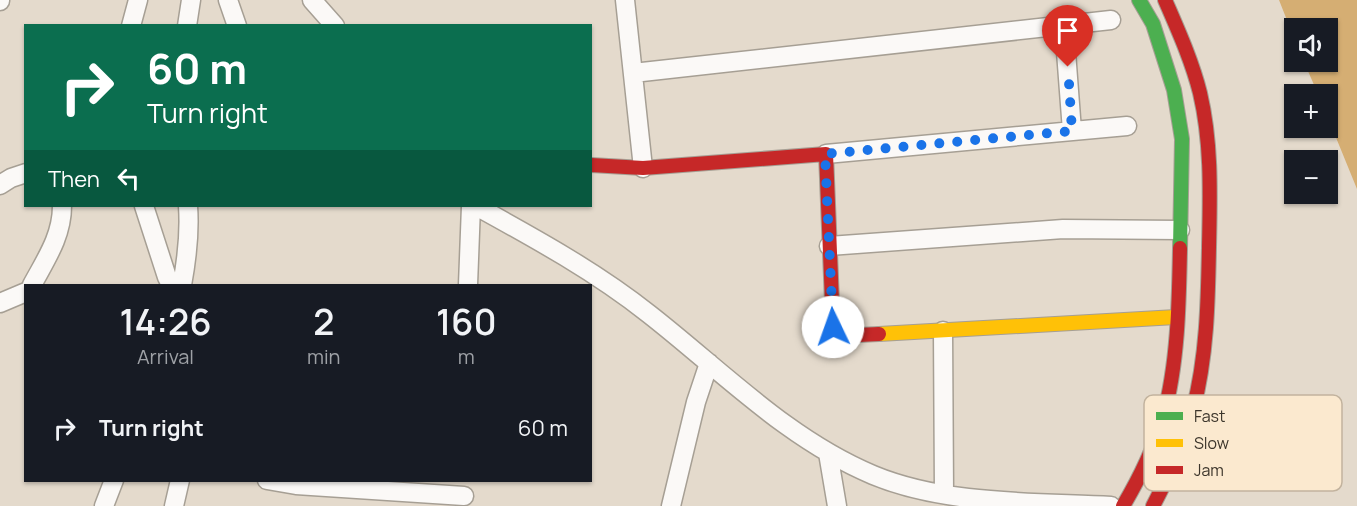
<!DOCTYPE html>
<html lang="en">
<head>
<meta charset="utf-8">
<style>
  body { margin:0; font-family:Manrope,sans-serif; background:#20242c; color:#f1f3f6; height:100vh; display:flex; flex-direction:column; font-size:22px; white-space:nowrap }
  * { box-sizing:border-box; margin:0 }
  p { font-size:20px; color:#9ea1a6 }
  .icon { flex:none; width:33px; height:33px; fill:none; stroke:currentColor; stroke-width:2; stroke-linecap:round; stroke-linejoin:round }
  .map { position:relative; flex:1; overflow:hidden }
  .side { position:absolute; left:24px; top:284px; width:568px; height:198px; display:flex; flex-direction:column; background:#171b24; border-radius:0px; box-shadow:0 2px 4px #0004 }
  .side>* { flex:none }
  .guide { position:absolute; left:24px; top:24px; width:568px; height:183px; border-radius:0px; box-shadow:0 2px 4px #0004; background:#0b6e4f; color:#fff; overflow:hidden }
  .buttons { position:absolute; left:1284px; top:18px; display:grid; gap:12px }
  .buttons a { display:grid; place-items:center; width:54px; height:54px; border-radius:0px; background:#171b24; box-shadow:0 2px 4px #0004; font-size:30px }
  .pin { position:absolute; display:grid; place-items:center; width:51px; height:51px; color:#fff; margin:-62px -26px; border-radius:50% 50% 50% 0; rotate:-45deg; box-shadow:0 0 6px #0007 }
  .pin .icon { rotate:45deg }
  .me { position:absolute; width:66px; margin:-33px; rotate:357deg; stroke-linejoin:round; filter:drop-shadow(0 0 4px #0008) }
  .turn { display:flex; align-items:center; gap:21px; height:126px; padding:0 24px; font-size:27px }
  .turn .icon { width:78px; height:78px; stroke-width:2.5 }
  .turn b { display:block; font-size:42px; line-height:51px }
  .then { display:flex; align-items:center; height:57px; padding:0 24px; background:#0003; gap:12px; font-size:22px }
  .eta { display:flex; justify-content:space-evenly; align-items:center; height:102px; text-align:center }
  .eta b { font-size:36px; font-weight:600; line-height:42px }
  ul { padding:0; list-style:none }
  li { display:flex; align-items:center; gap:18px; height:84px; padding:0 24px }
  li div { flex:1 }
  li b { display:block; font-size:22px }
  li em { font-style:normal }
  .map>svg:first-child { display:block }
  .water { fill:#d5ae73 }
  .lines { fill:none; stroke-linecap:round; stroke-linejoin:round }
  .street-casing { stroke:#a69f94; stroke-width:21 }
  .fast-casing { stroke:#a69f94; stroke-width:16 }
  .slow-casing { stroke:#a69f94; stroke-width:16 }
  .jam-casing { stroke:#a69f94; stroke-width:16 }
  .street { stroke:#fbf9f7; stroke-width:18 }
  .fast { stroke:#4caf50; stroke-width:14 }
  .slow { stroke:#ffc107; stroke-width:14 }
  .jam { stroke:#c62828; stroke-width:14 }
  .route { stroke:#1a73e8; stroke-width:10; stroke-dasharray:0 18 }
  .key { fill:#fbe9cf; stroke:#c2b39e; stroke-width:1.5 }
  .key-label { font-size:16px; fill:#3c352b }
</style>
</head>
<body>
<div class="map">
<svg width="1357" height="506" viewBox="0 0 1357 506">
  <rect width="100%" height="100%" fill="#e4dacc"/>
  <!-- water -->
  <path class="water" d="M1279,0H1357V189L1328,118V94H1318L1304,62H1328V28H1294V38Z"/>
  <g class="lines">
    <defs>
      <path id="street" d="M228,0L237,26
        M312,0L335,26
        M625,0L643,168
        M0,1V0
        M1064,25L1072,131
        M131,26L138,0
        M187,26L191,0
        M633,73L1111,20
        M826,154L1127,126
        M0,185L11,178L26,173
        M144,206L167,277L171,285
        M476,206C536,239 596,272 649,314C722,371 787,439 873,475C945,505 1034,502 1111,506
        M829,246L1063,229L1180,230
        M32,285C46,259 62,236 62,206
        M182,285C187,258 190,233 188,206
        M468,285L471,206
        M0,303L26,292
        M943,331L944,494
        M828,453L837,506
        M267,480L296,485L464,496
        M104,506L114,480
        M174,506L180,480
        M671,506L696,402L709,363"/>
      <path id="fast" d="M1139,0L1153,24L1174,90L1182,139L1180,248"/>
      <path id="slow" d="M879,334L1176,317"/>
      <path id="jam" d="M591,165L643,168L826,154L833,327L838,336L879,334
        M1123,506C1139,479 1154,448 1163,418C1178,364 1179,303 1180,248
        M1153,506C1169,475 1184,444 1193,410C1207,357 1208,301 1209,247C1210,196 1212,144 1200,93C1192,61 1178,30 1165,0"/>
    </defs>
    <!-- street casing -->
    <use href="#street" class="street-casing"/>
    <!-- fast casing -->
    <use href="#fast" class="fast-casing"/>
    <!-- slow casing -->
    <use href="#slow" class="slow-casing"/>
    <!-- jam casing -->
    <use href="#jam" class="jam-casing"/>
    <!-- street -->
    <use href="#street" class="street"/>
    <!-- fast -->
    <use href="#fast" class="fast"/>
    <!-- slow -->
    <use href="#slow" class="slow"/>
    <!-- jam -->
    <use href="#jam" class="jam"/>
  </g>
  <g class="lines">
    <!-- route -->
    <path class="route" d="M833,327L825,154L1072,131L1068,67"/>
  </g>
  <!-- legend -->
  <rect x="1144" y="395" width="198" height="96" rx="9" class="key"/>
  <rect x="1156" y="412" width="27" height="8" fill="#4caf50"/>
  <rect x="1156" y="439" width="27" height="8" fill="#ffc107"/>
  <rect x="1156" y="466" width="27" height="8" fill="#c62828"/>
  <g class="key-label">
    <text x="1194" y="422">Fast</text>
    <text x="1194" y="449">Slow</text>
    <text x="1194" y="476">Jam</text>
  </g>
</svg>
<div class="buttons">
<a><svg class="icon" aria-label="sound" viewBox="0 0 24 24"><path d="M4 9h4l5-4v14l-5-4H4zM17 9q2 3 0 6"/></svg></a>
<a>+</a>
<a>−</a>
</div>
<div class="pin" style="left:1068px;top:67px;background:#d93025"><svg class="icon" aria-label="arrive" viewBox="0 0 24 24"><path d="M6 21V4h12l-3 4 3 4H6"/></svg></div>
<svg class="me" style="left:833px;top:327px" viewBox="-20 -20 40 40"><circle r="19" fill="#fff"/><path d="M0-13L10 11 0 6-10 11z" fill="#1a73e8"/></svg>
<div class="guide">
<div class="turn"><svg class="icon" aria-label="right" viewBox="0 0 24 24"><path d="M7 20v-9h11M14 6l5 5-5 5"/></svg><div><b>60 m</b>Turn right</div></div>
<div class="then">Then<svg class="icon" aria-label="left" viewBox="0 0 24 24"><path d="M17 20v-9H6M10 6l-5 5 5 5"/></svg></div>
</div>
<section class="side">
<div class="eta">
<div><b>14:26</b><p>Arrival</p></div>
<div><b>2</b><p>min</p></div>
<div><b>160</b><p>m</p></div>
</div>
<ul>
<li><svg class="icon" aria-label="right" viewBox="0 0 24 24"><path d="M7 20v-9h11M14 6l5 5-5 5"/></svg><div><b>Turn right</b></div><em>60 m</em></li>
</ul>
</section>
</div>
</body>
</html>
